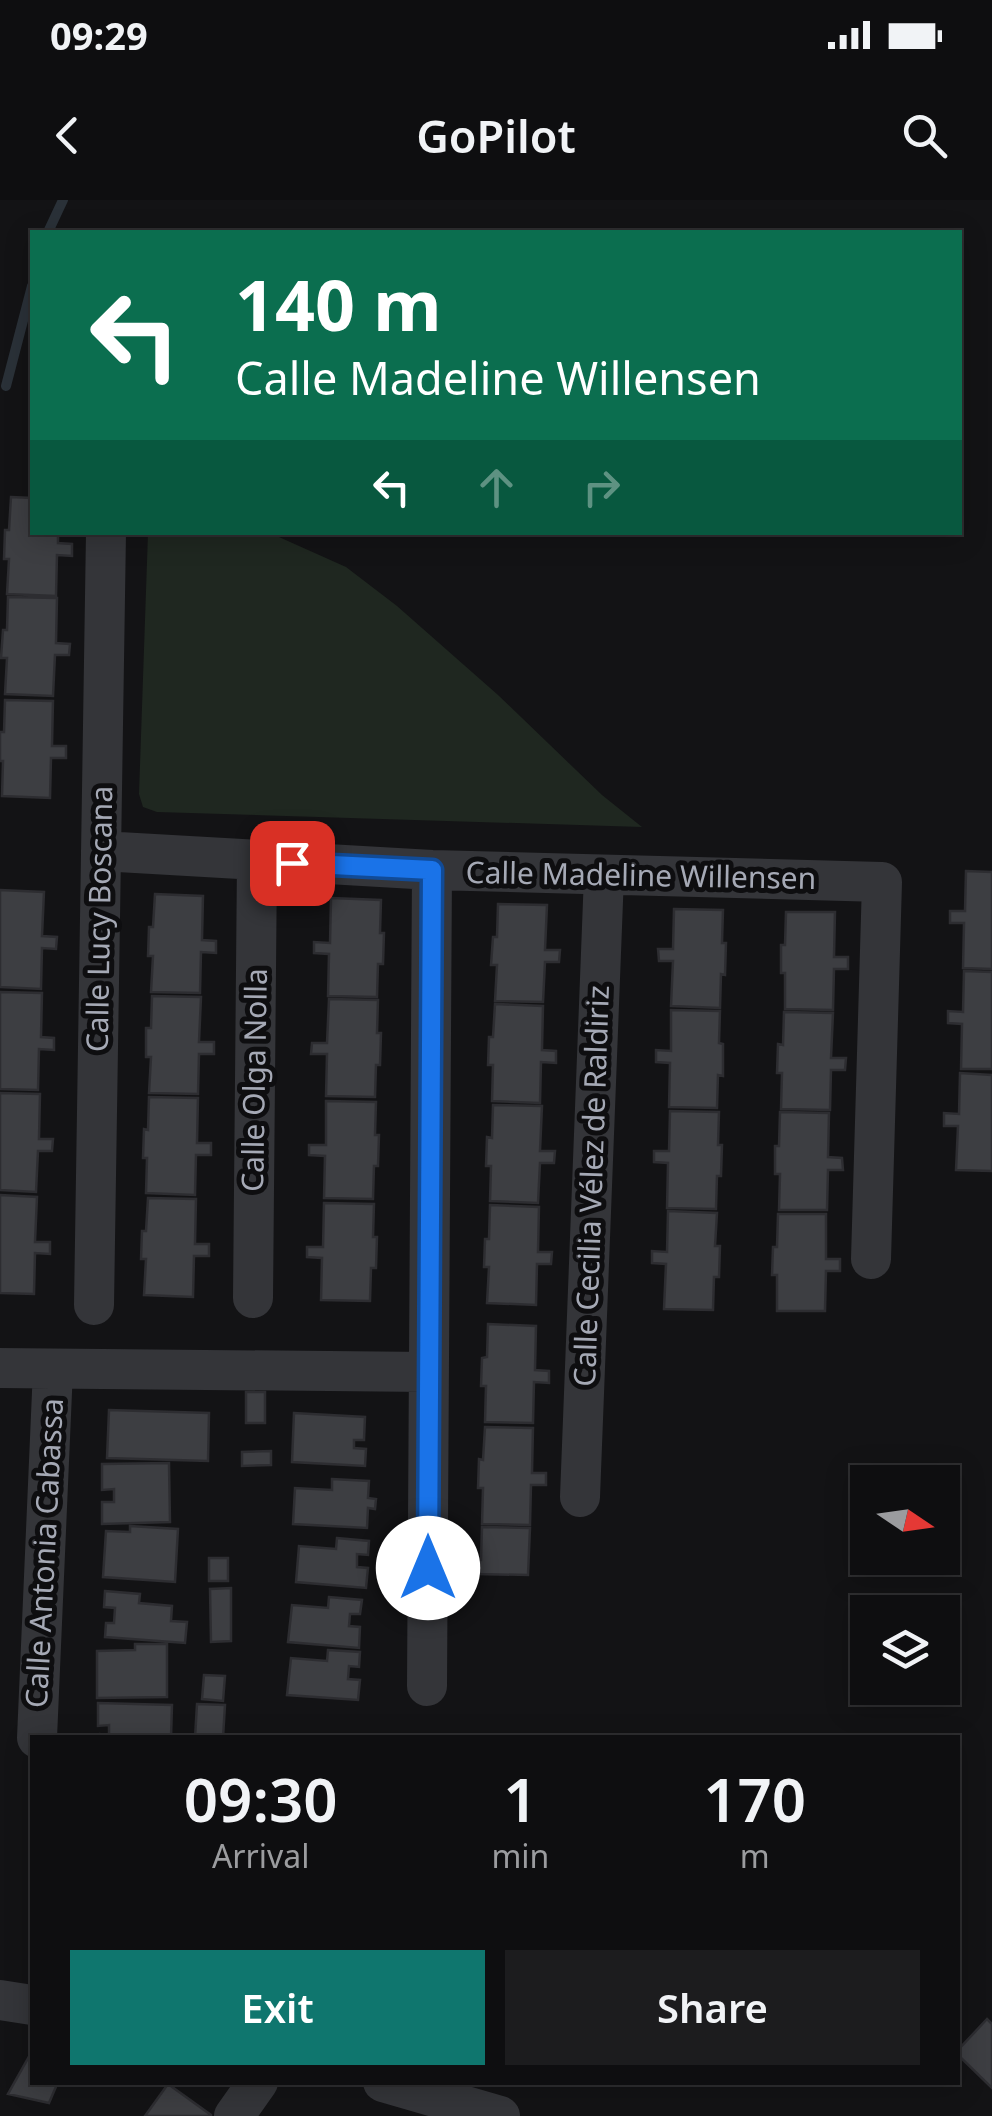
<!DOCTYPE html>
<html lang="en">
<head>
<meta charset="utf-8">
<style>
  body { margin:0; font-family:"Noto Sans",sans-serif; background:#1c1c1e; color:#f1f3f6; height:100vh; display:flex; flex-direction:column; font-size:38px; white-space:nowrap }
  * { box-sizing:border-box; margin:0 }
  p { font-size:32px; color:#9b9c9f }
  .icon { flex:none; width:55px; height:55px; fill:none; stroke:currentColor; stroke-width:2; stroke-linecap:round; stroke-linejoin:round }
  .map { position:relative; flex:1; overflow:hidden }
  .panel { position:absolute; left:30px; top:1535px; width:930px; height:350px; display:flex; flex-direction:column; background:#0e0e10; border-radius:0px; box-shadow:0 5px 25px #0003,0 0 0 2px #2e2e30 }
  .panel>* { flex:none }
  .hud { position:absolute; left:30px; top:30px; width:932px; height:305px; border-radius:0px; box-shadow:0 5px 25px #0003,0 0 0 2px #2e2e30; background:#0b6e4f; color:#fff; overflow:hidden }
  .needle { width:65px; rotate:103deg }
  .buttons { position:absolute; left:850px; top:1265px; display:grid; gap:20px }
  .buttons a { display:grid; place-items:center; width:110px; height:110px; border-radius:0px; background:#0e0e10; box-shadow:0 5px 25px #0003,0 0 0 2px #2e2e30; font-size:50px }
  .pin { position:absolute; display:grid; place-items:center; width:85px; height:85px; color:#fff; margin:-42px; border-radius:20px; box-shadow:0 5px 15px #0006 }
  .me { position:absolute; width:110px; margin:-55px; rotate:0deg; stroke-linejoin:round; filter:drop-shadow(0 0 8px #0008) }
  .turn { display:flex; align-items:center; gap:35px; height:210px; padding:0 40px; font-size:45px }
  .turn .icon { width:130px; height:130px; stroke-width:2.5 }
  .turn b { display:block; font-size:70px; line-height:85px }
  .lanes { display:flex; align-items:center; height:95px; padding:0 40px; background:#0003; justify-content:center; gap:50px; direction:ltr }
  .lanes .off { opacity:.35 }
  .eta { display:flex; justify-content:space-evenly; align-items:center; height:170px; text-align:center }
  .eta b { font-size:60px; font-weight:600; line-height:70px }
  .button { display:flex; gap:20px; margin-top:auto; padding:20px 40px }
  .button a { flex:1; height:115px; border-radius:0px; background:#0f766e; color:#fff; font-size:40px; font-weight:600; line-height:115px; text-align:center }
  .button a+a { background:#1c1c1e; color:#f1f3f6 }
  .status { display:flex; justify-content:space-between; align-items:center; height:70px; padding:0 50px; background:#0e0e10; direction:ltr }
  .status svg { height:28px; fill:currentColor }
  header { display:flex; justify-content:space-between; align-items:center; height:130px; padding:0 40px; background:#0e0e10; font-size:45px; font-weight:600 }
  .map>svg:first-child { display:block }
  .green { fill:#1f2720 }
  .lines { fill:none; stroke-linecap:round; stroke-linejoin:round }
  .stream { stroke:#2a3138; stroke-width:10 }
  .building { fill:#3d3e42; stroke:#2d2d31; stroke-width:2.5 }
  .street { stroke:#343539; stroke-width:40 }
  .route-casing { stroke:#114b97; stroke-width:25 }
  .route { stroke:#1a73e8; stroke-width:18 }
  .labels { text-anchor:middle; stroke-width:10; stroke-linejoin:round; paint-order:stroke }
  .street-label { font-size:30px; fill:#a5a9b5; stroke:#0e0e10 }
</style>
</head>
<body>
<div class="status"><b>09:29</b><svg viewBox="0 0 49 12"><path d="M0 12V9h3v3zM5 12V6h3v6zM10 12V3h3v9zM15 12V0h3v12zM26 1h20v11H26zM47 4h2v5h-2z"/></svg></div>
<header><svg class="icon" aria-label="back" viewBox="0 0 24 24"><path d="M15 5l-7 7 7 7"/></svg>GoPilot<svg class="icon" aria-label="search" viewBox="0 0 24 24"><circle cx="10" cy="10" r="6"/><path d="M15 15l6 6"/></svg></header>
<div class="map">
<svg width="992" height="1916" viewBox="0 0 992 1916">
  <rect width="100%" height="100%" fill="#131315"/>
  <!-- green -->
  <path class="green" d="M148,333H270L346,367L397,406L498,495L602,595L642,627L157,612L143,607L139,594Z"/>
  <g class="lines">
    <!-- stream -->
    <path class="stream" d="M48,32L63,0
      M6,186L32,86"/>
  </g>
  <!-- building -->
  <path class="building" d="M11,297L32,298V332H58V343L72,344V356L57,355L56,396L7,394L9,359H4L5,330H9Z
    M8,397L57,398L56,443L70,444L69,455H55L53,496L5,494L7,458H1L3,430H7Z
    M5,500L53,501L52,546H66V558H51L50,598L2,596L3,561H0V532H4Z
    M966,671L992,672V769L963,768L964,723H950V711H965Z
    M0,690L44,692L42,736L57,737L56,749L42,748L41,789L0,787Z
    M155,694L203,696L202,740L216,741V753L201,752L200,793L151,792L153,756H148L149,727H153Z
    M331,698L381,700L380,733H384L383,764H378L377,797L328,796L329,754L314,753V742L330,743Z
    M498,704L547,705L545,750H560L559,762H545L543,802L495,801L497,765H491L493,737H497Z
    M674,709L723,710L722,743H726L725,775L721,774L720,808L671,806L673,761H659L658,749H673Z
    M786,712H835L834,757H848V769H834L833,810L785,809V773H781V745H785Z
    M964,771L992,772V869H961L962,824L948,823V811L963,812Z
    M0,792L42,793L41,837L54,838V850L39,849L38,890L0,889Z
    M152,796L201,797L199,842H214V854H199L198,894L149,893L151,857H146V828H151Z
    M329,799L378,800L377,833H381L380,865H376L375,897L326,896L327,854H311L312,843H327Z
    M495,804L543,806L542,850L556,851V863L541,862L540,903L492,901L493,865H488L489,837H493Z
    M671,810L720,811L719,843L723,844V876L718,875L717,908L669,907L670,863L656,862V850L671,851Z
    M784,812L833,813L831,858H846L845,870H831L830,910L781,909L782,873H777L778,844L783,845Z
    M960,873L992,875V971L956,970L958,926H944V913L959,914Z
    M0,893L40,894L39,939H53L52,951H38L36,992L0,990Z
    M149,897L198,898L197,943H211V955H196L195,995L146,993L147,958H143L144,929L148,930Z
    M326,901L376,902L375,935H379L378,966H374L373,999L324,998L325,956L309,955V945H326Z
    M493,905L542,906L540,951H555L554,963H540L538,1003L490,1001L491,966H486L487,937L492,938Z
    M670,911L719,912L718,945H722L721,976H717L716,1009L667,1008L668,963L654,962V951H669Z
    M780,912L829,913L828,957L842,958L843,970H828L827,1010H779L780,974H775V946H779Z
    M0,995L37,997L35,1042H50V1054L35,1053L34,1094L0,1093Z
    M148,998L196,999L195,1044H209V1056H194L193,1097L144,1095L146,1059H141L142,1031H146Z
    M324,1003L374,1004L373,1037H377L376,1068H371L370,1101L321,1100L322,1058L307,1057V1047H323Z
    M490,1005L539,1007L538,1052H552L551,1064H537L536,1105L487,1103L489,1067H484L485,1039H489Z
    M668,1011L717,1013L715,1046H720L719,1077H714L713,1110L664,1109L666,1064L652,1063V1051L667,1052Z
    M778,1014H826V1059H840V1071H826L825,1111H777V1075H772L773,1047H777Z
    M488,1124L536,1126L535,1170L549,1171V1183L534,1182L533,1223L485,1222L486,1186H481L482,1158L487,1157Z
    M246,1192H265V1223H246Z
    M109,1210L209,1213L208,1261L107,1258Z
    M294,1213L365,1217L364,1240H354V1248L366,1249L365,1266L292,1262Z
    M485,1227L533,1228L532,1273H546V1285H531L530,1325L482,1324L483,1288H478L479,1259L483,1260Z
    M271,1251V1265L242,1266V1252Z
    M169,1263L170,1322L102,1324V1302H114V1289L102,1290V1264Z
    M332,1279L369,1281L368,1298L376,1299L375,1309L368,1308L367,1328L293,1324L295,1288L332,1290Z
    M130,1326L178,1329L175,1382L103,1377L106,1331L130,1332Z
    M482,1327L530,1328L528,1375L477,1374V1360H481Z
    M337,1338L369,1341L368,1355L357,1354V1367L368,1368L366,1388L296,1382L299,1346L336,1349Z
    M209,1358H228V1381H209Z
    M231,1388V1441L211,1442L210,1389Z
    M105,1391L140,1394L139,1403L172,1406L171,1421L187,1422L185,1443L105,1437L106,1423H114L115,1408L104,1407Z
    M329,1397L362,1400L360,1414H350L349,1426L360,1427L359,1448L288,1442L292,1405L328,1408Z
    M135,1444H167V1497L97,1498V1451L135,1450Z
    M328,1450L360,1452L359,1467L349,1466L348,1479L360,1480L358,1500L287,1495L291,1458L327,1461Z
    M204,1475L225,1476L223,1501L202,1499Z
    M98,1503L172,1505L171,1538H99L100,1534L109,1535V1525L98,1526Z
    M197,1504L225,1505L223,1538H195Z
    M987,1819L992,1824V1888L958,1855V1850Z
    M31,1853L32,1882H58L49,1903L8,1894Z
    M168,1884L211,1915V1916H145Z"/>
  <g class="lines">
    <!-- street -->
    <path class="street" d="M101,651L432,670L882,682L871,1059
      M253,1098L257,661
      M94,1105L106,332
      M0,1168L429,1172
      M580,1297L604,675
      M427,1486L432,670
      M37,1538L53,1169
      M0,1800L32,1805
      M383,1882L500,1916
      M234,1916L258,1882"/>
  </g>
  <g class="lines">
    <defs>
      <path id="route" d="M292,663L432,670L428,1368"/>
    </defs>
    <!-- route casing -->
    <use href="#route" class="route-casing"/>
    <!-- route -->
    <use href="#route" class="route"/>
  </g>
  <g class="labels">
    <!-- street labels -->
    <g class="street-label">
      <text transform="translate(641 676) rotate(1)" y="10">Calle Madeline Willensen</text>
      <text transform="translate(100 719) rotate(-89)" y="10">Calle Lucy Boscana</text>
      <text transform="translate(255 880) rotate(-89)" y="10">Calle Olga Nolla</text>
      <text transform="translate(592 986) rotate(-88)" y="10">Calle Cecilia Vélez de Raldiriz</text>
      <text transform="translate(45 1353) rotate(-87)" y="10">Calle Antonia Cabassa</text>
    </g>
  </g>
</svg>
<div class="buttons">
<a><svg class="needle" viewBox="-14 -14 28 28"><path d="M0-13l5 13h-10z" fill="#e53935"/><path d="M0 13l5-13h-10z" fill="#9b9c9f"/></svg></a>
<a><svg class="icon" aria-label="layers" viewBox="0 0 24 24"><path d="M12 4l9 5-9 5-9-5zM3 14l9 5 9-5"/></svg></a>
</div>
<div class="pin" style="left:292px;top:663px;background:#d93025"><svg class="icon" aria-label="arrive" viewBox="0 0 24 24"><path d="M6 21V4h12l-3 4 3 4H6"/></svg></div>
<svg class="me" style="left:428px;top:1368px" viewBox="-20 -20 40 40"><circle r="19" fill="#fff"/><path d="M0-13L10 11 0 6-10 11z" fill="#1a73e8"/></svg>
<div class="hud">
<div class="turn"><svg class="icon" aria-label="left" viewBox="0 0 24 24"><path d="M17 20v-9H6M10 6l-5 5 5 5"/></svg><div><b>140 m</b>Calle Madeline Willensen</div></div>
<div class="lanes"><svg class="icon" aria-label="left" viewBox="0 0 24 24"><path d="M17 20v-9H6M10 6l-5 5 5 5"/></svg><svg class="icon off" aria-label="ahead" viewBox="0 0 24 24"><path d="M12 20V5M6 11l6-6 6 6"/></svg><svg class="icon off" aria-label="right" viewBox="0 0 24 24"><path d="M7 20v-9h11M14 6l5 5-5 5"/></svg></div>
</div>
<section class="panel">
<div class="eta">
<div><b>09:30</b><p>Arrival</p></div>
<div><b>1</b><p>min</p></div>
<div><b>170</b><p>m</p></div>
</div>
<div class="button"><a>Exit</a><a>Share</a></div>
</section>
</div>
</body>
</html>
